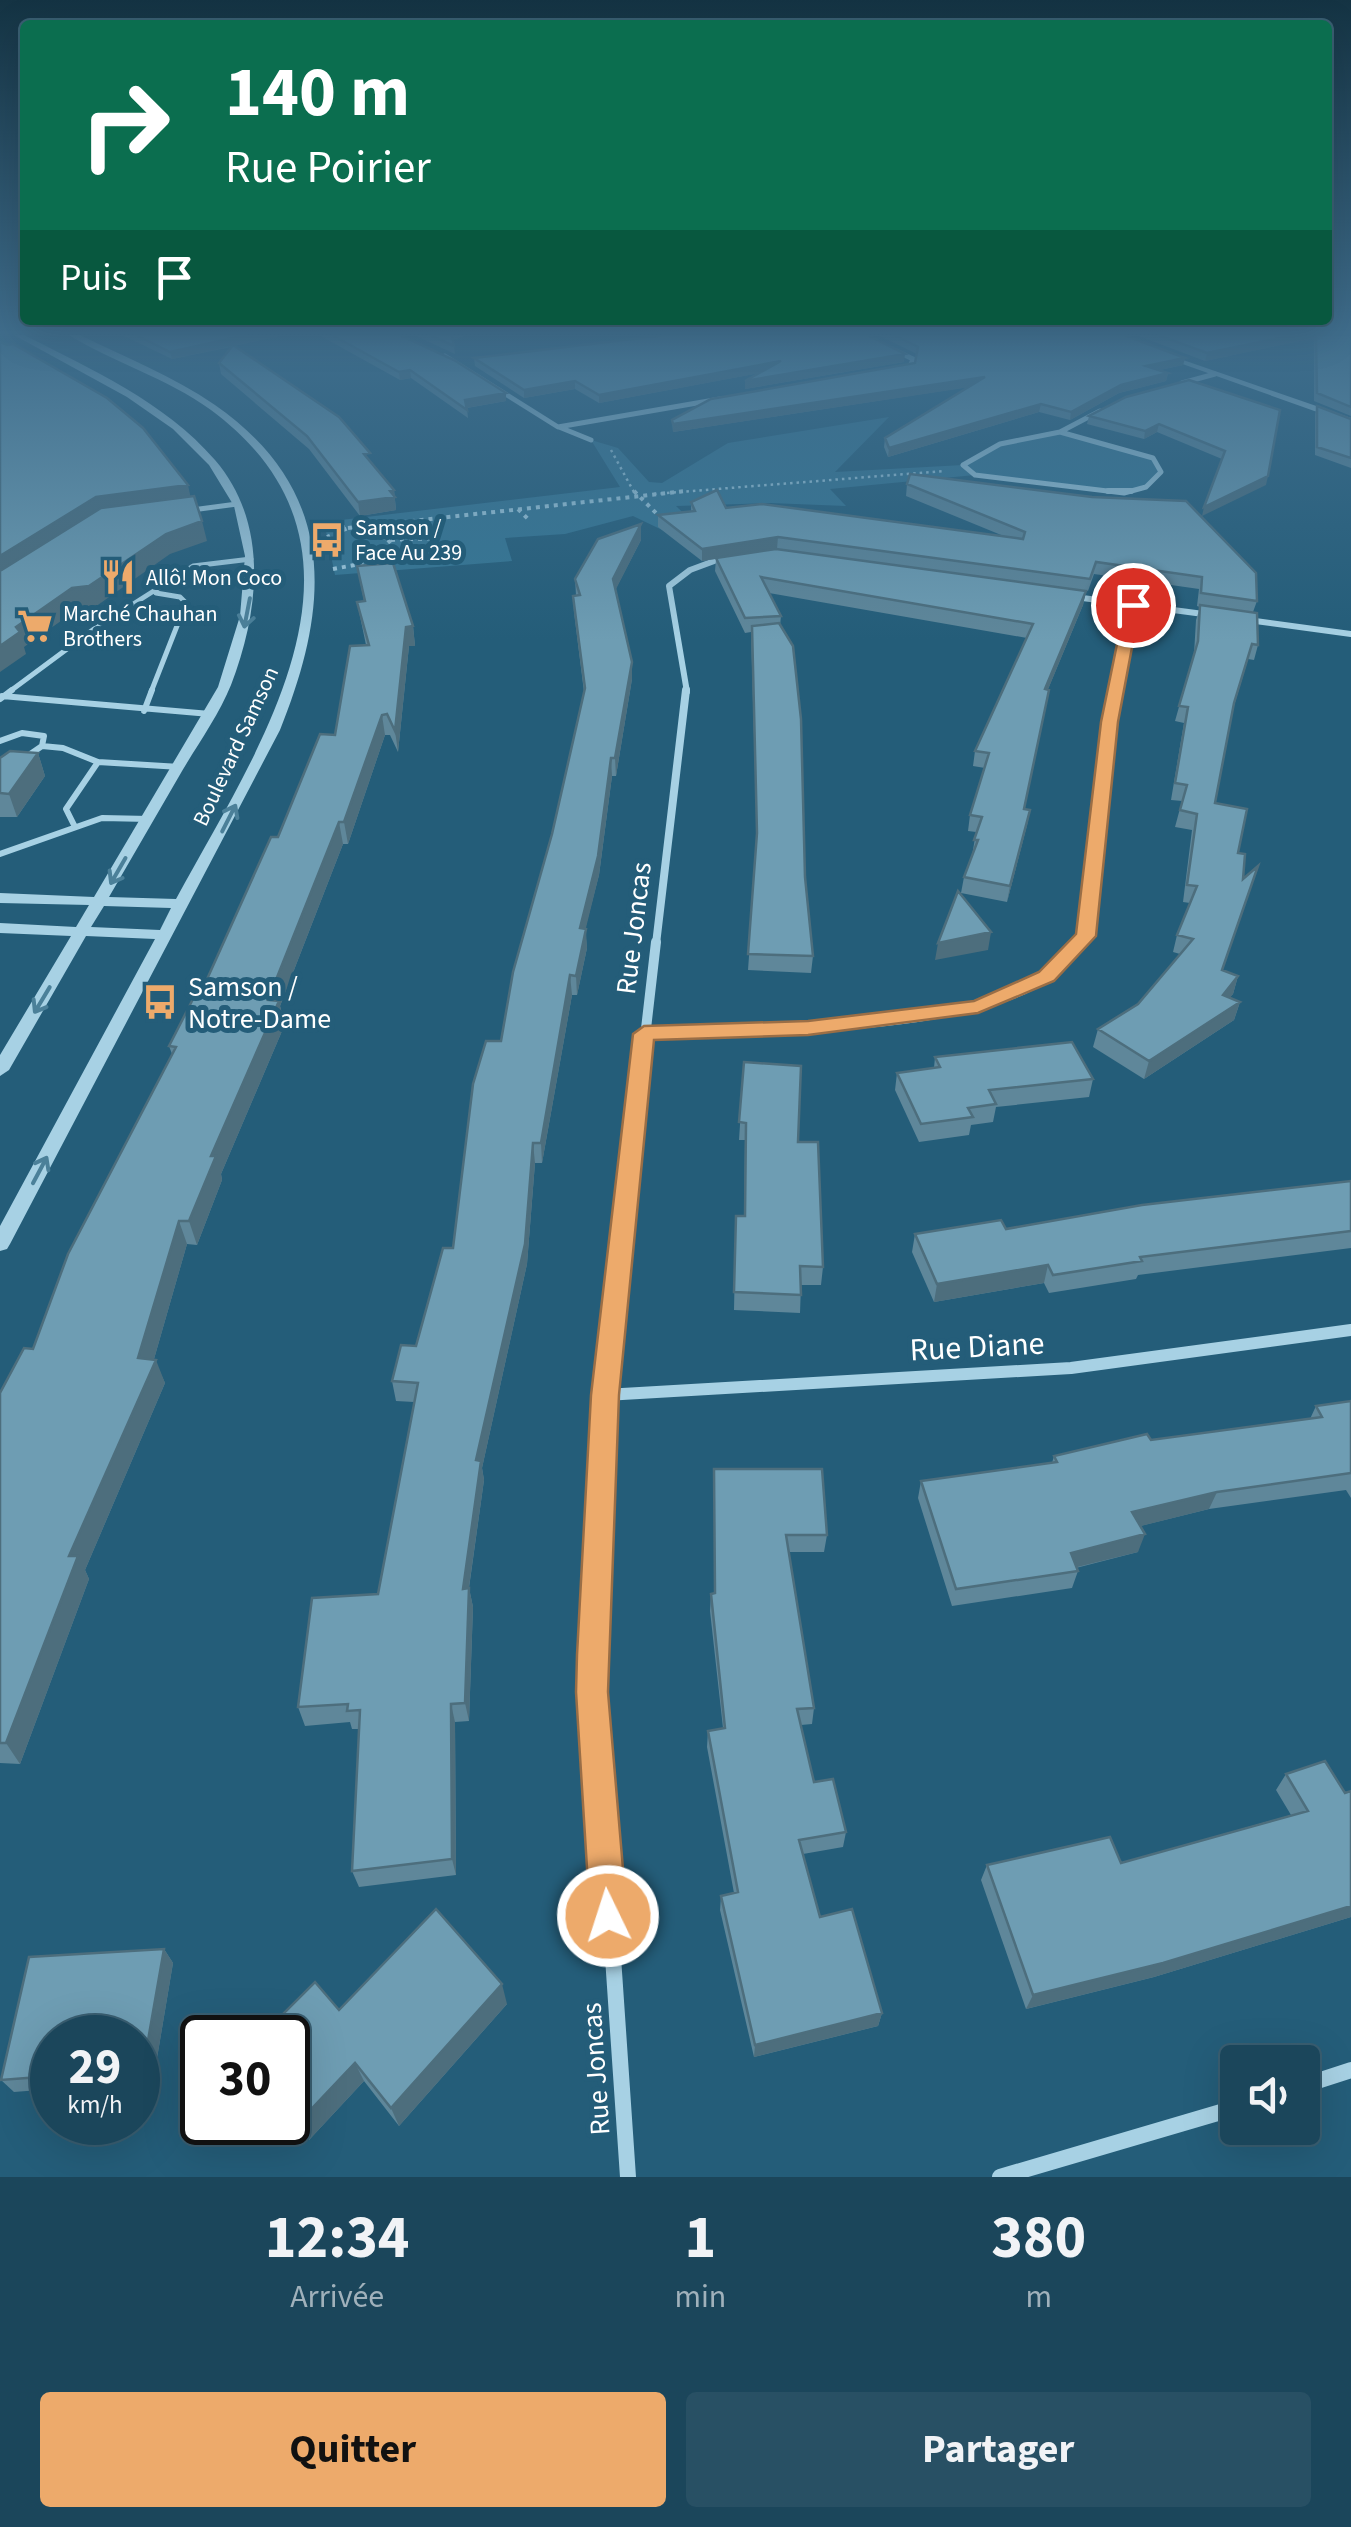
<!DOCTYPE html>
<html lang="fr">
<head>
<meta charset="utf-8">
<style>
  body { margin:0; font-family:"Source Sans 3",sans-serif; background:#285064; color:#f1f3f6; height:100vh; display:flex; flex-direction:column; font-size:38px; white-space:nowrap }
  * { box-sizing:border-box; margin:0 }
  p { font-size:32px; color:#a0b1bb }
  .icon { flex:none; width:55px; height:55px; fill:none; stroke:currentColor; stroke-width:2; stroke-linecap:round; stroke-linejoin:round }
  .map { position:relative; height:2177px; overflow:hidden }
  .details { display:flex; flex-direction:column; background:#1b465b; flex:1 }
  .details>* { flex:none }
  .hud { position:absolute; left:20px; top:20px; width:1312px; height:305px; border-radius:10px; box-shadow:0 10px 40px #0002,0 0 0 2px #395e71; background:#0b6e4f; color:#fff; overflow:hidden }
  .controls { position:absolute; left:1220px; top:2045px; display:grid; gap:20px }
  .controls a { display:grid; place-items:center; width:100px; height:100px; border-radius:10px; background:#1b465b; box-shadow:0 10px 40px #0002,0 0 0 2px #395e71; font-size:50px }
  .speed { position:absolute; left:30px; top:2015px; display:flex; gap:20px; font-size:50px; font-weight:700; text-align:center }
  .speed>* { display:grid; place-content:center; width:130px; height:130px; border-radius:50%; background:#1b465b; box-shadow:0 10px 40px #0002,0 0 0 2px #395e71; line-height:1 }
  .speed small { font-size:25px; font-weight:400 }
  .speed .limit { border:5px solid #111; border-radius:15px; background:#fff; color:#111 }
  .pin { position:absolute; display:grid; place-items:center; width:85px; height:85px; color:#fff; margin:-42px; border:5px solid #fff; border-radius:50%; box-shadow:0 2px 10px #0007 }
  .me { position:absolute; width:110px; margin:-55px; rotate:356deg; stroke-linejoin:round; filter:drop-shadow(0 0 8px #0008) }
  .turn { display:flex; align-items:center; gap:35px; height:210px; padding:0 40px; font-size:45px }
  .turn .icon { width:130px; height:130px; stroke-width:2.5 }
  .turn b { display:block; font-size:70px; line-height:85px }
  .then { display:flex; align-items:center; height:95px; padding:0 40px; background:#0003; gap:20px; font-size:38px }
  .eta { display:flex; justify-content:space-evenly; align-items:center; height:170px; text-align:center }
  .eta b { font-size:60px; font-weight:700; line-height:70px }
  .action { display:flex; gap:20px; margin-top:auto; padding:20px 40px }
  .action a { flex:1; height:115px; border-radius:10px; background:#edaa6b; color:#111; font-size:40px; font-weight:700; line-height:115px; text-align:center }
  .action a+a { background:#285064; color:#f1f3f6 }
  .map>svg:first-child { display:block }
  .green { fill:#357795 }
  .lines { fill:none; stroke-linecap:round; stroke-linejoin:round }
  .path-far1 { stroke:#a7d1e4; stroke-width:2.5; stroke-dasharray:2.5 4; stroke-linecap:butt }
  .path { stroke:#a7d1e4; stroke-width:4; stroke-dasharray:4 5; stroke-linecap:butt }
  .service-far1 { stroke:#a7d1e4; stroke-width:5 }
  .service { stroke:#a7d1e4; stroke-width:6 }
  .minor-far5 { stroke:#a7d1e4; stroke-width:5 }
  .minor-far4 { stroke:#a7d1e4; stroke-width:6 }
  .minor-far3 { stroke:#a7d1e4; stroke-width:8 }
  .minor-far2 { stroke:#a7d1e4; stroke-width:10 }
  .minor-far1 { stroke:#a7d1e4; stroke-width:12 }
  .minor { stroke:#a7d1e4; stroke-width:16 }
  .tertiary { fill:#a7d1e4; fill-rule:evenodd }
  .wall { fill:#5f879a }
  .shaded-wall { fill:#4d6e7d }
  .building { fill:#6e9db3; stroke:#4d6e7d; stroke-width:2.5 }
  .oneway { stroke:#4b8099 }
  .route { fill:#edaa6b; stroke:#9a6e46; stroke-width:2.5 }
  .labels { text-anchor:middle; stroke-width:10; stroke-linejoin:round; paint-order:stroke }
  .far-poi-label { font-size:22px; fill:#fff; stroke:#245d79; text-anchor:start }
  .far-street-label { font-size:22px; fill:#fff; stroke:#245d79 }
  .street-label { font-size:28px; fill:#fff; stroke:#245d79 }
  .poi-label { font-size:28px; fill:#fff; stroke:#245d79; text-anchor:start }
  .near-street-label { font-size:32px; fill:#fff; stroke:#245d79 }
</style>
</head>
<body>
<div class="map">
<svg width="1351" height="2177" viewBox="0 0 1351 2177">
  <rect width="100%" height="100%" fill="#245d79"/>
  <!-- green -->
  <path class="green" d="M889,417L835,472L963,465L1000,444L1060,432L1153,458L1161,472L1146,487L1124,493L975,475L830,489L846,506L770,503L676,506L719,548L704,550L633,516L565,534L505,538L512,561L335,575L324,522L620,487L591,440L618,448L649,482L662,483L728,443Z"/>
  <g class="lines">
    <!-- path-far1 -->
    <path class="path-far1" d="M611,450L635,494
      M654,494L944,471"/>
    <!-- path -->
    <path class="path" d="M634,491L662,519
      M518,509L530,521
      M323,524L348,528L327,537
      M348,528L686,491
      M391,540L439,538
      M333,569L365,563L391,540L355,527"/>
    <!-- service-far1 -->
    <path class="service-far1" d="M192,510L237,504
      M9,692L94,629L193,566L251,559
      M151,692L186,603L180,597L156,593"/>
    <!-- service -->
    <path class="service" d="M2,696L210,714
      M0,699L12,690
      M144,711L152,690
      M0,741L22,733L44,736L42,746
      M26,757L42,746L63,748L98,762L180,767
      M75,827L66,809L98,762
      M0,854L102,818L149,819"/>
    <!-- minor-far5 -->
    <path class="minor-far5" d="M896,351L913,359L910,367L899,368
      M445,356L558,427L720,399
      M1182,383L1215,374
      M559,427L591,440
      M1060,432L1153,458L1161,472L1146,487L1124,493L975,475L963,465L1000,444Z
      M1060,432L1100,411"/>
    <!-- minor-far4 -->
    <path class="minor-far4" d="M1108,491H1131
      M1075,597L1211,615
      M1248,620L1351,634
      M687,692L669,586L690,570L725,557
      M1116,692L1133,605"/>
    <!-- minor-far3 -->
    <path class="minor-far3" d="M656,944L686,690
      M1078,944L1086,936L1116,690"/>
    <!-- minor-far2 -->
    <path class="minor-far2" d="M644,1033C741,1030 974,1032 1048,975C1060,966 1070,952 1080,942
      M619,1263L656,942"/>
    <!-- minor-far1 -->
    <path class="minor-far1" d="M605,1395L1071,1368L1351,1330
      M593,1667L605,1395L619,1261"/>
    <!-- minor -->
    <path class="minor" d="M593,1664L628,2177
      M1302,2086L1351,2070
      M1000,2177L1238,2107"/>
    <!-- tertiary -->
    <path class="tertiary" d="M14,335H24C91,369 165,402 215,460C270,524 259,612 231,685C218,717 195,748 178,778C155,818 132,857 109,897L176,899C259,746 398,549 211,410C167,378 114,363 69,335H80C125,357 173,376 215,405C338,491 331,604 280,730L10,1244L7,1249L0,1251V1226L155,939L86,936L9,1070L0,1076V1055L71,936L0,933V923L76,927L89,905L0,903V893L94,897L218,687L240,616L245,556L234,506L209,465L173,429L127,397ZM104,906L171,908L160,930L91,927Z
      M1160,352L1351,418V424L1160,356Z"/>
  </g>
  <!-- wall -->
  <path class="wall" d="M122,335H283L234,346L371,462L394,490L396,510L360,516L309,449L221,374L219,363L231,347L172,359Z
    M319,335H400L506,393V401L467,408L468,418L411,378L400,380Z
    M414,335H468L453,340L455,354Z
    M878,335H1124L1185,358L1183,365L1160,370L1168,373L1166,381L1119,393L1070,420L1039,412L888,457L884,447L885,438L968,387L673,432L672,420L915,363L917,354Z
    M1136,335H1351V416L1314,401V338L1205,361Z
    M474,358L904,362L745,389V381L759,373L599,403L575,389L524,398L475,366Z
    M1189,380L1266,485L1222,459L1157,432L1144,439L1087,424L1089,416Z
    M1317,406L1351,419V468L1315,455V414Z
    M907,484L1092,497L1257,601L1253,612L1258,645L1254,660L1248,659L1233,709L1215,803L1238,853L1223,970L1238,976L1233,994L1229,998L1240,1002L1234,1020L1144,1079L1093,1047L1098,1029L1138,1004L1180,954L1173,952L1177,935L1190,903L1183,902L1192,830L1175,827L1182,801L1171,800L1184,723L1175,721L1194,654L1196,620L1200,607L1197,606L1199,589L1094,574L1088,591H1086L1083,605L1048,689L1024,809L1030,810L1027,825L1007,902L961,893L964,877L972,856L976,832L968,831L970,815L985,768L973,766L975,751L1027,638L769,593L781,616L780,626L813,956L811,973L748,970L757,843L751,632L745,633L715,571L716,559L702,561L658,527V515L691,512V502L726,508L1006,537L906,496Z
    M641,524V540L615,590L632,662V679L616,776H612L599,875L585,929L587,948L577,995H572L542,1163H535L527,1264L482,1468L484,1480L469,1588L473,1607L469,1721L455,1722L456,1875L359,1887L352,1871L359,1729H352L350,1722L305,1726L298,1707L378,1594L414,1402L396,1401L392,1381L416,1346L453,1248L552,834L584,692L574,612L573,596L576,595L575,579Z
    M357,566L413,626L415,646H409L398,752L390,735H385L348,844H343L280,1006L285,1024L221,1174L222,1180L197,1245L187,1244L154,1359L165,1383L85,1570L89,1579L20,1764L0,1763V1393L33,1349L172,1054L169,1046L199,997L278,837L335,735L366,645L357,602L364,601Z
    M38,753L45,776L17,817H0V758Z
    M935,1057L1093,1079L1089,1097L996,1107L993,1122L971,1125L969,1135L919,1142L895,1090L897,1073L934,1068Z
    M744,1062L798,1142L823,1267L821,1285H801L800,1313L734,1310L736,1216H744L745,1140H739Z
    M1351,1181V1248L1138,1275L1136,1279L1049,1293L1044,1283L934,1302L912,1252L915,1234L1006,1229Z
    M1351,1401V1498L1346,1490L1209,1509L1140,1526L1138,1552L1076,1568L1078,1571L1072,1588L952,1606L918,1498L921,1481L1052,1463L1054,1456L1151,1440L1310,1419L1316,1406Z
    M714,1486L827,1535L824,1552H789L814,1708L812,1724L801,1725L814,1782L846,1832L843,1847L803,1854L820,1917L882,2013L878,2026L754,2057L720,1910L721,1896L734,1893L707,1747L708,1731L723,1728L710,1611L711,1594L715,1593Z
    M1286,1774L1345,1793L1351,1791V1917L1154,1977L1026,2009L981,1880L987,1865L1121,1863L1291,1815L1276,1790Z
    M164,1949L173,1963L153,2082L138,2083V2038H52V2089L14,2092L1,2080L29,1957Z
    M507,2004L399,2126L364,2081L309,2140L288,2113V2038L339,2010Z"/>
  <!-- shaded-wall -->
  <path class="shaded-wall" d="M246,335H283L172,359L170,352Z
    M1294,335H1315L1314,338L1205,361L1207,353Z
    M905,354L904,362L745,389V381Z
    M1185,358L1183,365L1145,373L1146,366Z
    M781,361V369L599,403V395Z
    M410,370L411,378L400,380L399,372Z
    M1168,373L1166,381L1119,393L1070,420L1071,412L1121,385Z
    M985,377L984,385L673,432V424Z
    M575,381V389L524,398V390Z
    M506,393V401L466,408L465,400Z
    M1041,404L1039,412L888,457L889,448Z
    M1159,424L1157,432L1144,439L1145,431Z
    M1268,476L1266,485L1202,516L1204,507Z
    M188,485L192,504L0,581V556L96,497Z
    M394,490L396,510L360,516L358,502Z
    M202,521L207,541L170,554L95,607L78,609L24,647L26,654L0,672V646L16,627L72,588L166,534Z
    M641,524V540L613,595V579Z
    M778,537L777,549L702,561V549Z
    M1086,591L1083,605L1042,704L1045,689Z
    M413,626L415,646H409L398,752L395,731L406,627Z
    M632,662V679L616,776L615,758Z
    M382,715L385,735L348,844L344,822Z
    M38,753L45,776L17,817L9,794Z
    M611,758L612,776L599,875L581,948L580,928Z
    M1030,810L1027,825L1007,902L1010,886Z
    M339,822L343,844L280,1006L285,1024L221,1174L222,1180L197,1245L189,1221L268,1000Z
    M586,929L587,948L577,995L576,976Z
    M991,932L988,950L935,960L938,943Z
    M570,975L572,995L542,1163L541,1143Z
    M1238,976L1233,994L1218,1013L1223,995Z
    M1240,1002L1234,1020L1144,1079L1149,1061Z
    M533,1143L535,1163L527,1264L482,1468L484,1480L466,1608L463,1589L476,1460Z
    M179,1221L187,1244L150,1373L156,1360L165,1383L85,1570L89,1579L20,1764L6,1743L138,1358Z
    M1048,1265L1044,1283L934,1302L937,1284Z
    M1217,1492L1209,1509L1125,1530L1132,1512Z
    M1145,1534L1138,1552L1065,1570L1071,1553Z
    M469,1588L473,1607L469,1721L465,1703Z
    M451,1704L455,1722L456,1875L452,1859Z
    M1351,1906V1917L1154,1977L1026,2009L1033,1995Z
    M164,1949L173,1963L153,2082L143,2069Z
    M502,1984L507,2004L399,2126L391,2108Z
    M882,2013L878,2026L754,2057L755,2045Z
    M355,2063L364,2081L309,2140L298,2123Z"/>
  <!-- building -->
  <path class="building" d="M136,335H246L170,352Z
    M332,335H400L454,360L506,393L465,400L467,410L410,370L399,372Z
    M430,335H452L454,346Z
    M666,335H867L905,354L745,381L781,361L599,395L575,381L524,390L474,358Z
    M894,335H1124L1185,358L1146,366L1168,373L1121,385L1071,412L1041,404L889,448L885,438L985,377L673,424L672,420L711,399L915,363L918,347Z
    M1158,335H1294L1207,353Z
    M1316,335H1351V407L1317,393Z
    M0,342L7,345L13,344L107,398L143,428L188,485L96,497L0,556Z
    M233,345L339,417L370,453L364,454L394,490L390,491L395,497L358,502L307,436L219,363Z
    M1189,380L1280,410L1268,476L1204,507L1225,451L1159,424L1145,431L1089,416L1126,397Z
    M1317,406L1351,419V458L1317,447Z
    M910,474L1092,497L1186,501L1256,573L1257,601L1201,593L1202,577L1096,562L1090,579L778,537L702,549L658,515L695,511L691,502L717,490L726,508L762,504L1023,539L1025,532L907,484Z
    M194,496L202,521L166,534L89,586L72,588L16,627L20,632L0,646V571L101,508Z
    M641,524L613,579L632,662L615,758H611L598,856L580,928L586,929L576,976L570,975L541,1143H533L525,1244L476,1460L481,1461L463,1589L469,1588L465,1703L451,1704L452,1859L352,1871L360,1710L347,1711L348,1704L298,1707L312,1598L378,1594L418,1383L392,1381L401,1345L416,1346L443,1248H453L473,1084L486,1041H501L513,972L552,834L585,688L573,596L580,595L575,579L598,539Z
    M776,549L1086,591L1045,689L1049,690L1024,809L1030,810L1010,886L964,877L978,840H974L982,817L970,815L989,753L975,751L1033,624L761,577L781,616L745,618L716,558Z
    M393,563L413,626L406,627L395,731L387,714L382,715L344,822H339L268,1000L279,1001L211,1156H216L189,1221H179L138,1358L156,1360L69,1556H78L6,1743H0V1393L24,1348L33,1349L68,1254L176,1047L169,1046L194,997H199L271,837H278L320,734L335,735L350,646L369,645L357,602L365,601L357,566Z
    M1200,605L1257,613L1258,645L1252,644L1234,703L1215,803L1247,809L1238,853L1245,854L1243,879L1258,866L1222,970L1238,976L1223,995L1240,1002L1149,1061L1098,1029L1138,1004L1193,939L1177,935L1197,886L1187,885L1197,814L1180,810L1187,785L1175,783L1188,707L1179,706L1198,641Z
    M779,623L793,646L801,719L805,877L813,956L748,954L757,833L752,626Z
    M10,751L38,753L9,794L0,793V758Z
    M958,891L991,932L938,943Z
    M1072,1042L1093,1079L989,1090L996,1104L968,1108L973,1117L921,1124L897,1073L940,1067L935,1057Z
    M744,1062L801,1066L798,1142H818L823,1267L800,1266L801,1295L734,1292L736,1216H745L746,1123L739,1122Z
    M1351,1181V1231L1140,1257L1142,1261L1053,1275L1048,1265L937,1284L915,1234L1001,1220L1006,1229L1142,1205Z
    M1351,1401V1473L1217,1492L1132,1512L1145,1534L1071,1553L1078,1571L956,1589L921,1481L1057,1462L1054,1456L1147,1434L1151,1440L1322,1417L1316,1406Z
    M714,1469H822L827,1535H786L814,1708L797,1709L814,1782L833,1779L846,1832L799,1840L820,1917L852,1909L882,2013L755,2045L721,1896L738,1892L708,1731L725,1728L711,1594L715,1593Z
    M1325,1761L1345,1793L1351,1791V1906L1163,1963L1033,1995L987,1865L1110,1837L1121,1863L1308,1811L1286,1774Z
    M436,1909L502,1984L391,2108L355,2063L298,2123L288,2109V2038H259L315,1982L339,2010Z
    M164,1949L143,2069L138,2070V2038H52V2076L1,2080L29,1957Z"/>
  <!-- one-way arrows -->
  <defs><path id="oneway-shaft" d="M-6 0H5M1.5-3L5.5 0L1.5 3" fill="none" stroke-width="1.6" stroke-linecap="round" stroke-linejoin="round" transform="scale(2.5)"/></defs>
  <g class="oneway">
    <use href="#oneway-shaft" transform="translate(247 613) rotate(101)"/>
    <use href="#oneway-shaft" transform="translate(229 818) rotate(-63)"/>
    <use href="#oneway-shaft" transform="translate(118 871) rotate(120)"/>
    <use href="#oneway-shaft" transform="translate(42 1000) rotate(121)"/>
    <use href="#oneway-shaft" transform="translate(40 1170) rotate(-62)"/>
  </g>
  <!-- sky -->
  <linearGradient id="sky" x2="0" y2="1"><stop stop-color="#143343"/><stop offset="0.52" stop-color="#3f6d8c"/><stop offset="1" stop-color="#3f6d8c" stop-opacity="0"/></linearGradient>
  <rect width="1351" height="640" fill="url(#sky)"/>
  <!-- route -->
  <path class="route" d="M1133,600L1140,605L1118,722L1096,936L1054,981L978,1013L808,1035L654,1040L619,1395L608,1692L627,1916L621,1929L608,1934L596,1929L590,1916L576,1692L577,1655L591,1395L633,1034L644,1026L808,1021L974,1001L1039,972L1076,934L1101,722L1125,605Z"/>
  <!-- icons -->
  <defs>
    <symbol id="bus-bare" viewBox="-9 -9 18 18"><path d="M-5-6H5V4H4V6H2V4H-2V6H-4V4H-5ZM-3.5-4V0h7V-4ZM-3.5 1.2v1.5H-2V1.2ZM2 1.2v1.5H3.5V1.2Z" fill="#edaa6b" stroke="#245d79" stroke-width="2.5" paint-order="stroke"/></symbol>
    <symbol id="restaurant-bare" viewBox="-9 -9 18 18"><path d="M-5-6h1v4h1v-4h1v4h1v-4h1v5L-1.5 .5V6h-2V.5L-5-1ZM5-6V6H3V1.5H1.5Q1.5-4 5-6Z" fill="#edaa6b" stroke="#245d79" stroke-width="2.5" paint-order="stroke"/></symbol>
    <symbol id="supermarket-bare" viewBox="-9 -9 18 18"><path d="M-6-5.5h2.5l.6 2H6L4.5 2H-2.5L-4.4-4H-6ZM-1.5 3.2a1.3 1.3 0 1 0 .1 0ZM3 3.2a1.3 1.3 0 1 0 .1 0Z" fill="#edaa6b" stroke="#245d79" stroke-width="2.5" paint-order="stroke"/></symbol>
  </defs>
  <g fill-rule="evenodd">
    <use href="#bus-bare" x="302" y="515" width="50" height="50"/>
    <use href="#restaurant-bare" x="93" y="552" width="50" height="50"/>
    <use href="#supermarket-bare" x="10" y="601" width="50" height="50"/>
    <use href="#bus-bare" x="135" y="977" width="50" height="50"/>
  </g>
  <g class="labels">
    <!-- far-poi labels -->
    <g class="far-poi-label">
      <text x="355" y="535">Samson /<tspan x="355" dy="25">Face Au 239</tspan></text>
      <text x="146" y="585">Allô! Mon Coco</text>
      <text x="63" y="621">Marché Chauhan<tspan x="63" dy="25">Brothers</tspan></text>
    </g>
    <!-- far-street labels -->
    <g class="far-street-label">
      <text transform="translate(235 746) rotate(-65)" y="8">Boulevard Samson</text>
    </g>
    <!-- street labels -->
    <g class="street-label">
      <text transform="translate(633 928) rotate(-83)" y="10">Rue Joncas</text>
      <text transform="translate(595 2069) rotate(-94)" y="10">Rue Joncas</text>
    </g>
    <!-- poi labels -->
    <g class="poi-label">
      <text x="188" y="996">Samson /<tspan x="188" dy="32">Notre-Dame</tspan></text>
    </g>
    <!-- near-street labels -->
    <g class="near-street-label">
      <text transform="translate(977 1346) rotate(-3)" y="11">Rue Diane</text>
    </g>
  </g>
</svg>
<div class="controls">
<a><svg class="icon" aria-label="sound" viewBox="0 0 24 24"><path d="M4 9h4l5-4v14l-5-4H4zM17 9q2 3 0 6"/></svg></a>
</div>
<div class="speed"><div>29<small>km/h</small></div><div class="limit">30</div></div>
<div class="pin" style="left:1133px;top:605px;background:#d93025"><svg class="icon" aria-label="arrive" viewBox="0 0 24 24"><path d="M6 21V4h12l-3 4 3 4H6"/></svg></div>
<svg class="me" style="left:608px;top:1916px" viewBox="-20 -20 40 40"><circle r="17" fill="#edaa6b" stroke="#fff" stroke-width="3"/><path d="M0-11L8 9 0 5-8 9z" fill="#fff"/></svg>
<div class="hud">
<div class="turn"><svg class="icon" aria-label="right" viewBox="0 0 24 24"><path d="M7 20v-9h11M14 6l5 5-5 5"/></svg><div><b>140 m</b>Rue Poirier</div></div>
<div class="then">Puis<svg class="icon" aria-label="arrive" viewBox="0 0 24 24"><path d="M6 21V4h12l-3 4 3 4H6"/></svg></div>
</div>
</div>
<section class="details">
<div class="eta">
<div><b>12:34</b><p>Arrivée</p></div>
<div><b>1</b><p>min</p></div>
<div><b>380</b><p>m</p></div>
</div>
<div class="action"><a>Quitter</a><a>Partager</a></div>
</section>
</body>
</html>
